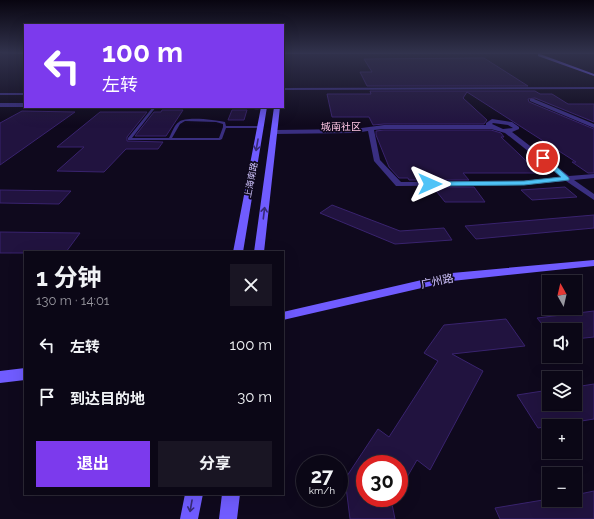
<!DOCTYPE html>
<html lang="zh">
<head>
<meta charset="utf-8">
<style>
  body { margin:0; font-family:Raleway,"Noto Sans SC",sans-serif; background:#191523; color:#f1f3f6; height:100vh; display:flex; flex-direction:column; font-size:15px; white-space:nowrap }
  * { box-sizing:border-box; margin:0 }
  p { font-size:13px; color:#9a99a1 }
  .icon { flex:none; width:22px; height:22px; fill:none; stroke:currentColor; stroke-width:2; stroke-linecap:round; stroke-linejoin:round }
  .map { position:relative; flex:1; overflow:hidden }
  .sheet { position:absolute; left:24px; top:251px; width:260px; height:244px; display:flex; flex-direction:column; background:#0b0716; border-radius:0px; box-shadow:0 4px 16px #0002,0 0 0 1px #2b2835 }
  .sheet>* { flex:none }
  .banner { position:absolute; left:24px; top:24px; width:260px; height:84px; border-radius:0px; box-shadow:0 4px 16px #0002,0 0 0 1px #2b2835; background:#7c3aed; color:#fff; overflow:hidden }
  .needle { width:26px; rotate:352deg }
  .buttons { position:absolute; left:542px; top:275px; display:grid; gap:8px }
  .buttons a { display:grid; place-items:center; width:40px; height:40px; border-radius:0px; background:#0b0716; box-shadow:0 4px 16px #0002,0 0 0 1px #2b2835; font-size:20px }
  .speed { position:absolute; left:296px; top:455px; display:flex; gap:8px; font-size:20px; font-weight:700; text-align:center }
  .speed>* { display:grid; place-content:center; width:52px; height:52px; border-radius:50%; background:#0b0716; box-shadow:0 4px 16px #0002,0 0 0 1px #2b2835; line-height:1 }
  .speed small { font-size:10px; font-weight:400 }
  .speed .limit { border:6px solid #d22; background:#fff; color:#111 }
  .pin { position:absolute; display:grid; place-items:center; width:34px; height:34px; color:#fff; margin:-17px; border:2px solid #fff; border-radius:50%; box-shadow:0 1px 4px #0007 }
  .me { position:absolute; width:44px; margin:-22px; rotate:90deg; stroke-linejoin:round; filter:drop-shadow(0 0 3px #0008) }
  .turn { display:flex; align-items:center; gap:14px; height:84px; padding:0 12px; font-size:18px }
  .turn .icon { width:52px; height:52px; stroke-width:2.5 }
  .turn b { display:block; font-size:28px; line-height:34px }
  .round { display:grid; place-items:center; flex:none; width:42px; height:42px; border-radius:0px; background:#191523 }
  .headline { display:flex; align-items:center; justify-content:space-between; height:68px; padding:0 12px }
  h1 { font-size:24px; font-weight:700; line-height:30px }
  .action { display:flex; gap:8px; margin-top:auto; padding:8px 12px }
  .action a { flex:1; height:46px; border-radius:0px; background:#7c3aed; color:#fff; font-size:16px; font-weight:700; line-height:46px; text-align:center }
  .action a+a { background:#191523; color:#f1f3f6 }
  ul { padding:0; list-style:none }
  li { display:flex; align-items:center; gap:12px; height:52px; padding:0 12px }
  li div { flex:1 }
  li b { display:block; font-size:15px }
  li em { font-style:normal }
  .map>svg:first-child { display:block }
  .building { fill:#21133f; stroke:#39236e }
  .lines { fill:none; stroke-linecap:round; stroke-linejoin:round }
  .lane { fill:#3a2f81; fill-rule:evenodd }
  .street { fill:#3a2f81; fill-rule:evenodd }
  .secondary { fill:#705cff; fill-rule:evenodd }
  .oneway { stroke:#362a77 }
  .route { fill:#4fc3f7; stroke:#337fa1 }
  .labels { text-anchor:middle; stroke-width:3.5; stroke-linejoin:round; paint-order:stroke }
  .far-street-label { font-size:9px; fill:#d1c5ff; stroke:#0f091d }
  .far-neighbourhood-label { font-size:10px; fill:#ffc7e5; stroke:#0f091d }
  .street-label { font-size:11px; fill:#d1c5ff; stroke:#0f091d }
</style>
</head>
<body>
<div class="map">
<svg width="594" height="519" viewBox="0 0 594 519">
  <rect width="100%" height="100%" fill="#0f091d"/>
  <!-- building -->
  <path class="building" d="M484,58L528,86H367L360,72H372L364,59Z
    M370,91H535L540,94H552L568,104H594V122L535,98L528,99L529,102L594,129V173H588L572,162H576L467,92L463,98L487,120L484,124H384L373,125L369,117H332L327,94H371Z
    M162,110H183L166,136H135L154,112H161Z
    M232,110H247L244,120H228Z
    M22,111L75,112L0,165V123Z
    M100,112H147L127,137V141L163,142L158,149H126L104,172L57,171L84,147H57Z
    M384,130H491L501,133L504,137H501L539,173H463L469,180H428L425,177L420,180H409L408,178H399L389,167L376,135V131Z
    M433,187H474L485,202H445Z
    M565,187L577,197L532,200L521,190Z
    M0,190L71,191L59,204L0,203Z
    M332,205L400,231L444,228L452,240L395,244L320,213Z
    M594,215V228L476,239L465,226Z
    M0,232L80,233L66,252H25V253H0Z
    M594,311V337L575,339V330H547L537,318Z
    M506,319L525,346L452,354L483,371L430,470L417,460L399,491V464H365V498H395L392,504L395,519H350L345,479L378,429L389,437L438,361L424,353L444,325Z
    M594,384V419L538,428L517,395L549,390V404H575V387Z
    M594,491V519H500L495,508L549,499L575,500V495Z"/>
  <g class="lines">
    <!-- lane -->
    <path class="lane" d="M153,107H156L132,138H169C172,133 174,125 179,122C185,116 216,120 225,122L226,126H261L263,127L261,128H226L222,139L220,140H128V138ZM185,121L216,122L223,124V127L219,138H172L180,124Z"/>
    <!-- street -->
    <path class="street" d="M594,87V89L283,90V88Z
      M0,93H25V95H0Z
      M530,99H534L594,124V128L530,101Z
      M0,103H25V107H0Z
      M248,107H267C263,110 252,110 248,107Z
      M492,119L512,122L519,127V129L512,132L569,176L594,174V178L574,180L594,194V200L566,181L523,185L399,186H396L374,161L368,131L354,133L274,134L271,132L274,130L354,129L384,125H486V123ZM493,123L508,125L513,128L503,129L492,124ZM384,129H491L505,133L561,177L523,181L401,182L380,160L374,130Z"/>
    <!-- secondary -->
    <path class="secondary" d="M0,52H25V54L0,53Z
      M283,52H594V54H540L594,74V76L538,56V54H283Z
      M261,107H267L243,252H233Z
      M274,107H280L264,252H254Z
      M594,260V266L452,281L283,320V312L452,273Z
      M25,368V380L0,383V371Z
      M185,494H203L198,519H180Z
      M222,494H240L237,519H219Z"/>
  </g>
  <!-- one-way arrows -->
  <defs><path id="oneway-shaft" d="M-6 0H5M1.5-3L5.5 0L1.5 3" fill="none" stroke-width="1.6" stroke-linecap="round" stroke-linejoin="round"/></defs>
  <g class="oneway">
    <use href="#oneway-shaft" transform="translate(257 145) rotate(100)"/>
    <use href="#oneway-shaft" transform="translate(264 213) rotate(-83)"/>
    <use href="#oneway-shaft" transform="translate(191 506) rotate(100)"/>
  </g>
  <!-- sky -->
  <linearGradient id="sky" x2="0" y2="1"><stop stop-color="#080510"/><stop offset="0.42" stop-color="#31324c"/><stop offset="1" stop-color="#31324c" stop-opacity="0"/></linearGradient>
  <rect width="594" height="125" fill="url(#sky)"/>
  <!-- route -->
  <path class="route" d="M541,157H546L569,178V180L524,185L430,186L426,184L430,182L524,181L561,177L541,159Z"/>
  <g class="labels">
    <!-- far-street labels -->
    <g class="far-street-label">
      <text transform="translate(251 180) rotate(-79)" y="3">上海南路</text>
    </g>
    <!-- far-neighbourhood labels -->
    <g class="far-neighbourhood-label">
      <text x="341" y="130">城南社区</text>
    </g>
    <!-- street labels -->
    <g class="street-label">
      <text transform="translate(437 281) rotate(-12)" y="4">广州路</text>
    </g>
  </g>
</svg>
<div class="buttons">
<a><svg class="needle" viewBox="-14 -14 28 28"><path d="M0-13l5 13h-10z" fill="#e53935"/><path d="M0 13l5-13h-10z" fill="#9a99a1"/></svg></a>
<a><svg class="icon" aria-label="sound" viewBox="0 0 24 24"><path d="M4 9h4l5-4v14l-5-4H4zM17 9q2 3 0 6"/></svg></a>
<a><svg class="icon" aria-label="layers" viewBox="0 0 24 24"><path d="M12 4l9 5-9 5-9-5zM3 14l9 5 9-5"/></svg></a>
<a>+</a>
<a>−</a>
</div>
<div class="speed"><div>27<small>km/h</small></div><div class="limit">30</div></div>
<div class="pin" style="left:543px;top:158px;background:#d93025"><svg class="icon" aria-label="arrive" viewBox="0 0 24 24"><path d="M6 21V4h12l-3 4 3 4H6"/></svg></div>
<svg class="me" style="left:430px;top:184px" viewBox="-20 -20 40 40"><path d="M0-17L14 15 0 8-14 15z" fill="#4fc3f7" stroke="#fff" stroke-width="4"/></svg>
<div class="banner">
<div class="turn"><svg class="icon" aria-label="left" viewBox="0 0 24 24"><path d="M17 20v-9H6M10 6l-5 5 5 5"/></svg><div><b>100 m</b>左转</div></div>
</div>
<section class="sheet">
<div class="headline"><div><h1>1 分钟</h1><p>130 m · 14:01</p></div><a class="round"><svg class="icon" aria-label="close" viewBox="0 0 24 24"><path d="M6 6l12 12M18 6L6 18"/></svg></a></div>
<ul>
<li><svg class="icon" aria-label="left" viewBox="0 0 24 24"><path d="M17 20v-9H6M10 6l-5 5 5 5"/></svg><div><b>左转</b></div><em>100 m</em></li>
<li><svg class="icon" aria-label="arrive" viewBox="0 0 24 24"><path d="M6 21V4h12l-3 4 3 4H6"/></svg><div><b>到达目的地</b></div><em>30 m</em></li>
</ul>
<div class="action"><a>退出</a><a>分享</a></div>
</section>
</div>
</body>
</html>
